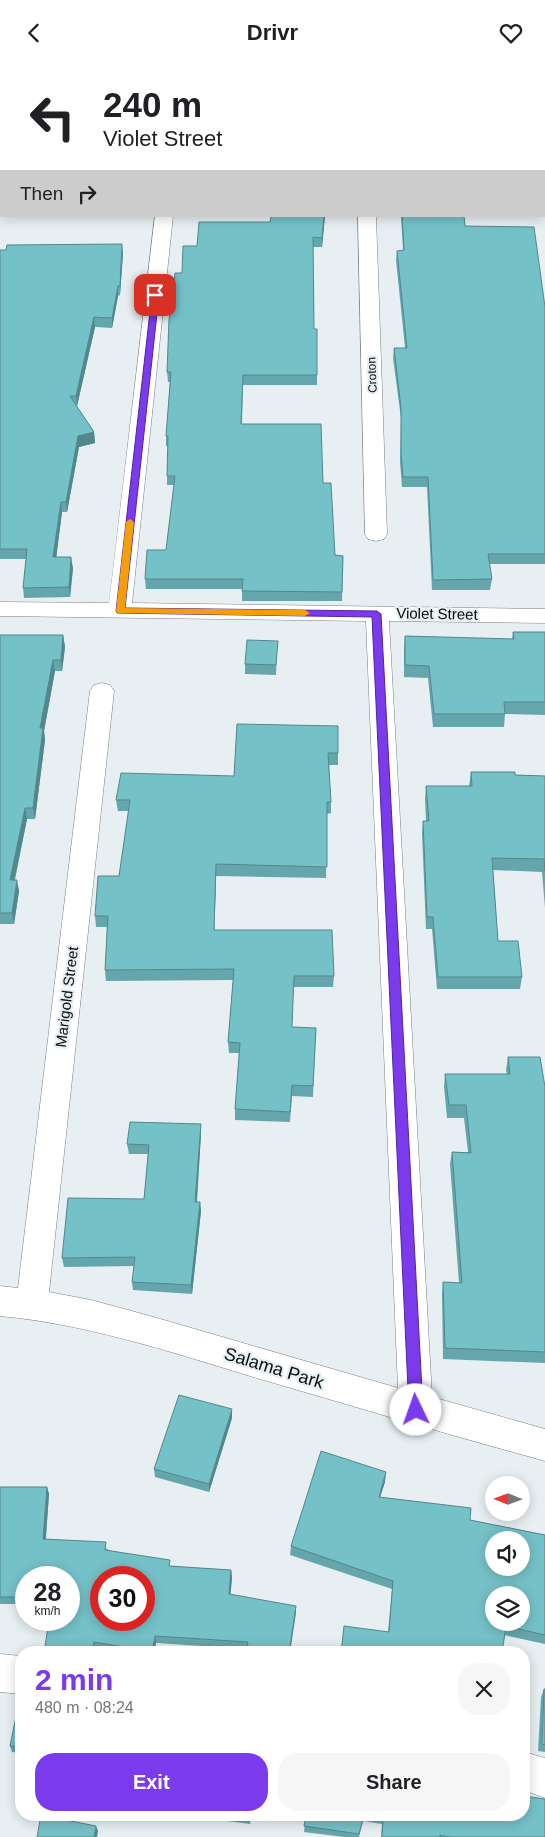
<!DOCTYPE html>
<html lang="en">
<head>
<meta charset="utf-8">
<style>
  body { margin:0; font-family:Arial,sans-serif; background:#f6f6f6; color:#202124; height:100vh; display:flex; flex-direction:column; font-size:19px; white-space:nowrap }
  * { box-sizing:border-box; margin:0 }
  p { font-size:16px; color:#757577 }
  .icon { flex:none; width:28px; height:28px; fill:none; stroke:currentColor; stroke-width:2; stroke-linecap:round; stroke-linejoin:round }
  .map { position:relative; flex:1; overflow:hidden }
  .drawer { position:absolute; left:15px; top:1581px; width:515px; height:175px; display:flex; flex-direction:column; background:#fff; border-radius:20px; box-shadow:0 2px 12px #0003 }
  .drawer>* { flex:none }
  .guide { position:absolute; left:0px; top:0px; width:545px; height:152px; box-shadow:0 2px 12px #0003; background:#fff; color:#202124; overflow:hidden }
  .needle { width:32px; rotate:271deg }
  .tools { position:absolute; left:485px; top:1411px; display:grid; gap:10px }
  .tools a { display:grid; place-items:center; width:45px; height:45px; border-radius:50%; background:#fff; box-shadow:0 2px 12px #0003; font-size:25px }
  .speed { position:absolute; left:15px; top:1501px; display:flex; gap:10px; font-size:25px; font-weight:700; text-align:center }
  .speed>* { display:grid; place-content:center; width:65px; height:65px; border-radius:50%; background:#fff; box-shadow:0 2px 12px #0003; line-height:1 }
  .speed small { font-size:12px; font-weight:400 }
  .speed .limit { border:8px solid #d22; background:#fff; color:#111 }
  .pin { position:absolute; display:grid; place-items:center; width:42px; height:42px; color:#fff; margin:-21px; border-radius:10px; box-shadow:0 2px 8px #0006 }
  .me { position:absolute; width:55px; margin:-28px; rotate:357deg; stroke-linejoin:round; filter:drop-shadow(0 0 4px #0008) }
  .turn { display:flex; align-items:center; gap:18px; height:105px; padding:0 20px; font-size:22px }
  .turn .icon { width:65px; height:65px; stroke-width:2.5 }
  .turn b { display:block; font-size:35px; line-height:42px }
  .then { display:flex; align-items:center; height:48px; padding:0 20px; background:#0003; gap:10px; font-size:19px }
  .round { display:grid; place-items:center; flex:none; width:52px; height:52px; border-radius:20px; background:#f6f6f6 }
  .headline { display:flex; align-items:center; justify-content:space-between; height:85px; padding:0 20px }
  h1 { font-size:30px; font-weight:700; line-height:38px; color:#7c3aed }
  .action { display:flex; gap:10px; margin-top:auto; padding:10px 20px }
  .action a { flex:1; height:58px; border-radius:20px; background:#7c3aed; color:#fff; font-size:20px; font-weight:700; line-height:58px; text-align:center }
  .action a+a { background:#f6f6f6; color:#202124 }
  header { display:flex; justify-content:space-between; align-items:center; height:65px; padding:0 20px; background:#fff; font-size:22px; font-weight:700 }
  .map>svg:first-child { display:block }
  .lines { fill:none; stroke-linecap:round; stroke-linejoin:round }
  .street-casing { stroke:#798083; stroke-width:1 }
  .street { fill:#fff; fill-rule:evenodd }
  .wall { fill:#65a6ac }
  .shaded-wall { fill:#52878c }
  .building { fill:#75c1c8; stroke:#52878c; fill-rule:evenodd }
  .route { fill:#7c3aed; stroke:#51269a }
  .slow { fill:#f59e0b }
  .labels { text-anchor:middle; stroke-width:4.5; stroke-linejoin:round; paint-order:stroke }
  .far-street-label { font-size:12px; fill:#0a0c0d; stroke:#e7eff2 }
  .street-label { font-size:15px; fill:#0a0c0d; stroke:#e7eff2 }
  .near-street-label { font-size:18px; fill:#0a0c0d; stroke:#e7eff2 }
</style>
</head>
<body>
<header><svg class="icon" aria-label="back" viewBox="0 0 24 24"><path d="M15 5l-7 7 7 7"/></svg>Drivr<svg class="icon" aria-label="heart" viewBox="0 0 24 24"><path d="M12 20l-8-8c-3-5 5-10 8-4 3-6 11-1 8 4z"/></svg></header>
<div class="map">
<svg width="545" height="1772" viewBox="0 0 545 1772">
  <rect width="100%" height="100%" fill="#e7eff2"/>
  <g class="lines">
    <defs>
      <path id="street" d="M0,13H1V23H0Z
        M544,13H545V23H544Z
        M0,99H1V109H0Z
        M544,104H545V114H544Z
        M155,151H173L132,538L545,544V558L389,556L432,1332L545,1364V1396C446,1369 349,1340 250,1311C168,1286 86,1259 0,1251V1221L18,1223L90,626L94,620L102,618L110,620L114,626L49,1227L91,1235L150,1251L398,1323L366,556L0,551V537L109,538Z
        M358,151H376L387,469L384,474L376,476L368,474L365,469Z
        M0,1589L21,1591V1629L0,1627Z
        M524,1687L545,1693V1733L524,1725Z"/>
    </defs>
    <!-- street casing -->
    <use href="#street" class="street-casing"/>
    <!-- street -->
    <use href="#street" class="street"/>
  </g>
  <!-- wall -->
  <path class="wall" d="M66,0H482L483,1H66Z
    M543,0H545V9L544,1Z
    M544,39H545V92H544Z
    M271,151H325L322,182H313L314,264H317V320H243L242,359L323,418L335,490L343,491L342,536H242V524H146L145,514L166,485L174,420H167V411L168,381H166V371L170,317H168L167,307L182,208L197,181L270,157Z
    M401,151H464L465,161L545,242V499H489L492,514L490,525H432L427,422H402L400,397L401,353L393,293L394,283H405L396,195L397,186L403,185Z
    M0,185L123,188L120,230L118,231L112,263L95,262L77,341H76L94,367L95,378L79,382L67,447H62L56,492L73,503L70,532L24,533L23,523L26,494H0Z
    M513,567H545V650L505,649L504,662H433L428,613L404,612V583L405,571L512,574Z
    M0,570H63L65,582L62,606H55L44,666L45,675L35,754H27L15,815L19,826L14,859H0Z
    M277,586L276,610L245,609V599Z
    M237,659L338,688V700H329L331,737V748L327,749L326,813L216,811L214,865L334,911L333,922H293L292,962L316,963L313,1032L292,1031L290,1057L235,1055V1044L239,988H229L228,977L233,915L106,916L105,905L107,862H96L95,851L119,811L129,746H118L116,735L234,711Z
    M471,707L515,710L545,711V843L542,807L493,805L498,876L522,912L520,924H437L432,864H426L422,768L423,756H426L425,734L426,721H469Z
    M508,992L545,1022V1298L443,1294L442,1228L443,1217L459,1218L450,1099L452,1087H468L464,1053H447L444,1022L445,1009H507L506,1005Z
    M201,1059V1069L197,1137H200L201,1146L192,1229L133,1225L132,1217L134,1201L64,1202L62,1193L144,1134L148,1089H129L127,1079Z
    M232,1353L209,1427L155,1412L154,1404Z
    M385,1417L380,1432L470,1455L545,1470V1579L504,1570L388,1567L392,1524L290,1490L291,1481Z
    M0,1422H47L49,1429L46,1474L108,1484V1485L171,1501L231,1505L232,1513L230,1529L296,1548L246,1584L156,1578L154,1588H117L95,1584L69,1512H26V1539H0Z
    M544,1624H545V1687L538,1686L541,1632Z
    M21,1632V1688L12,1687L10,1681Z
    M212,1750H251L250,1759L212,1754Z
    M306,1750H524L545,1772H381L382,1759L363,1756L359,1772H344L304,1767Z"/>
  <!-- shaded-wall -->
  <path class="shaded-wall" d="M324,151H325L322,182V173Z
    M122,179L123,188L120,230V221Z
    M118,221V231L112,263V253Z
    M94,252L95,262L77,341L76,331Z
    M94,367L95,378L79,382L67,447L66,437L78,371Z
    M61,437L62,447L55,503L53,492Z
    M71,492L73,503L70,532L69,522Z
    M63,570L65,582L62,606L61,595Z
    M53,595L55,606L44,666L45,675L35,754L33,743L40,663Z
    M25,743L27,754L12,826L10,815Z
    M216,799V811L214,877V865Z
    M17,815L19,826L14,859L12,848Z
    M201,1059V1069L196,1146L195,1137Z
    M200,1137L201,1146L192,1229L191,1220Z
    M232,1344V1353L209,1427V1419Z
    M386,1407L385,1417L377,1441L379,1432Z
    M47,1422L49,1429L45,1481L43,1474Z
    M231,1505L232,1513L230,1536L229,1529Z
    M296,1541V1548L290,1588H289Z
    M155,1571L156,1578L154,1588H152Z
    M94,1577L95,1584V1588H92Z
    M96,1761L98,1766L97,1772H94Z"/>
  <!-- building -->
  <path class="building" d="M66,0H97V1H66Z
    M165,0H482L483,1H165Z
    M544,39H545V83H544Z
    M271,151H324L322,173L313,172L314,264H317V310H243L241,359H321L323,418H331L335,490L343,491L342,527L242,526L243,514H145L147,485H166L175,411H167L168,371H166L171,307H167L169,255L175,208H182L183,181H197L199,157H270Z
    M402,151H464L465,161L534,162L545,242V489H488L492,514L433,515L428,412H403L401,387V343L394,283H407L397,186L404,185Z
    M122,179L120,221H118L112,253L94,252L76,331H70L94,367L78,371L66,437H61L53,492H71L69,522L23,523L27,484H0V185H6L7,180Z
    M513,567H545V637H504L505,649H434L429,601L405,600V571L514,574Z
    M0,570H63L61,595H53L40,663H43L33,743H25L10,815H17L12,848H0Z
    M247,575L278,576L276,600L245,599Z
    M237,659L338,661V688H328L331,737H327V802L216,799L214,865H332L334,911H294L292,962L316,963L313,1021L292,1020L290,1047L235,1044L240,978L228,977L234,904L105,905L108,851H95L98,811H119L130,735H116L121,708L234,711Z
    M471,707H515V710L545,711V806L544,794L492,793L498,876H518L522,912H438L433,852H427L423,756H429L426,721H472Z
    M508,992H540L545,1022V1287L445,1283L443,1217L462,1218L452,1087L471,1088L466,1040H449L445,1009H510Z
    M130,1057L201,1059L195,1137H200L191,1220L132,1217L135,1192L62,1193L68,1133L144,1134L149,1080L127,1079Z
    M179,1330L232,1344L209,1419L154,1404Z
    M321,1386L386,1407L379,1432L471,1443L470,1455L545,1470V1570L506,1561L502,1588H341L344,1561L389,1567L393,1516L291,1481ZM494,1475H521V1502H494ZM494,1530H521V1558H494Z
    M0,1422H47L43,1474L106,1477L105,1485L170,1495L169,1501L231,1505L229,1529L296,1541L289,1588H246L248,1577L155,1571L152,1587L94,1577L92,1588H44L49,1555H69V1512H26V1532H0ZM101,1512H144V1555H101Z
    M544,1624H545V1680L542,1679Z
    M20,1632H21V1682L10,1681Z
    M524,1731L545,1734V1772H450L440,1770V1772H382L383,1754L364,1751L359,1769L304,1761L306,1750H524Z
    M41,1750L96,1761L94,1772H37Z
    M219,1750H250V1754Z"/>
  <!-- route -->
  <path class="route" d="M152,229L159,230L125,543L377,546L381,549L423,1345L421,1350L416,1351L411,1350L409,1345L372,552L117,548L116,546Z"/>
  <!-- slow -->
  <path class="slow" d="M130,454L134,457L125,543L305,545L310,548L305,551L117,548L116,546L126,457Z"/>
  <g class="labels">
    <!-- far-street labels -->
    <g class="far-street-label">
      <text transform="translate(372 310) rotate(-92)" y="4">Croton</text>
    </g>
    <!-- street labels -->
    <g class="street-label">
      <text transform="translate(437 549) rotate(1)" y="5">Violet Street</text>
      <text transform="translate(67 932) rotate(-83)" y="5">Marigold Street</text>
    </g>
    <!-- near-street labels -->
    <g class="near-street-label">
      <text transform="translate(274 1303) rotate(17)" y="6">Salama Park</text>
    </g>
  </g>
</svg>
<div class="tools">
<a><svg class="needle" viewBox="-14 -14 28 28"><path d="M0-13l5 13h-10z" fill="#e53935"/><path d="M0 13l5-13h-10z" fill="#757577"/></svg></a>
<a><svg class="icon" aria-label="sound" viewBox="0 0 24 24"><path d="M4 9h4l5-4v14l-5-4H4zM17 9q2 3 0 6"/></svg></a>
<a><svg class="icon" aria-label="layers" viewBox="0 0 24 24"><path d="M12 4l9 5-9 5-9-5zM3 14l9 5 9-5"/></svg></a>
</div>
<div class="speed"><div>28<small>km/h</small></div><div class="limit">30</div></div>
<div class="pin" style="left:155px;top:230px;background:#d93025"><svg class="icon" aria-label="arrive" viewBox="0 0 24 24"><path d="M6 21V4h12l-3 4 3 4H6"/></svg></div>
<svg class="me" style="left:416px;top:1345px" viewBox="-20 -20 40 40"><circle r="19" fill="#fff"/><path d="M0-13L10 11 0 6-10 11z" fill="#7c3aed"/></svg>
<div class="guide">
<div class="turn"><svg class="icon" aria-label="left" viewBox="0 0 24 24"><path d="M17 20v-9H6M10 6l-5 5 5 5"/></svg><div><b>240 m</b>Violet Street</div></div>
<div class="then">Then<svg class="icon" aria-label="right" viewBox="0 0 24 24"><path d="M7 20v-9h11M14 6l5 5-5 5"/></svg></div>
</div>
<section class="drawer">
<div class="headline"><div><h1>2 min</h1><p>480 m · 08:24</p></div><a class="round"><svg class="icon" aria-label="close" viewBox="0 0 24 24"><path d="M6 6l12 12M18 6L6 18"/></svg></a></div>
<div class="action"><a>Exit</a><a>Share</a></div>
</section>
</div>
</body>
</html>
